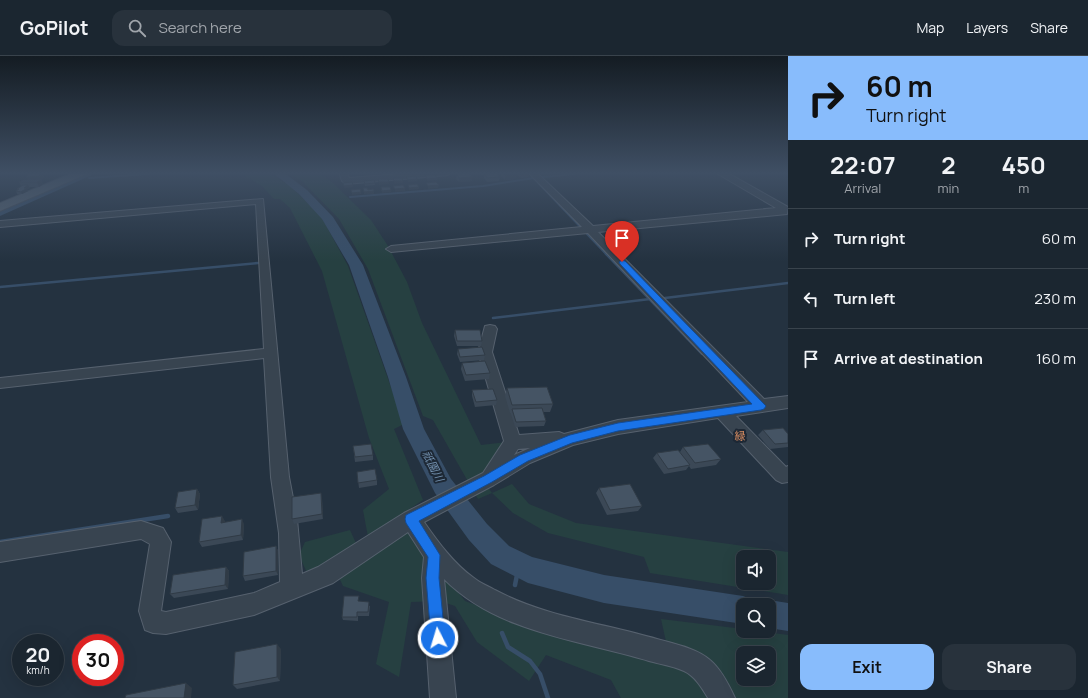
<!DOCTYPE html>
<html lang="en">
<head>
<meta charset="utf-8">
<style>
  body { margin:0; font-family:Manrope,"Noto Sans JP",sans-serif; background:#28323c; color:#f1f3f6; height:100vh; display:flex; flex-direction:column; font-size:15px; white-space:nowrap }
  * { box-sizing:border-box; margin:0 }
  p { font-size:13px; color:#a0a5ab }
  .icon { flex:none; width:22px; height:22px; fill:none; stroke:currentColor; stroke-width:2; stroke-linecap:round; stroke-linejoin:round }
  .map { position:relative; flex:1; overflow:hidden }
  .drawer { display:flex; flex-direction:column; background:#1b2630; width:300px }
  .drawer>* { flex:none }
  .guide { background:#88bcfc; color:#111; overflow:hidden }
  .controls { position:absolute; left:736px; top:494px; display:grid; gap:8px }
  .controls a { display:grid; place-items:center; width:40px; height:40px; border-radius:8px; background:#1b2630; box-shadow:0 4px 16px #0002,0 0 0 1px #39434c; font-size:20px }
  .speed { position:absolute; left:12px; top:578px; display:flex; gap:8px; font-size:20px; font-weight:700; text-align:center }
  .speed>* { display:grid; place-content:center; width:52px; height:52px; border-radius:50%; background:#1b2630; box-shadow:0 4px 16px #0002,0 0 0 1px #39434c; line-height:1 }
  .speed small { font-size:10px; font-weight:400 }
  .speed .limit { border:6px solid #d22; background:#fff; color:#111 }
  .pin { position:absolute; display:grid; place-items:center; width:34px; height:34px; color:#fff; margin:-41px -17px; border-radius:50% 50% 50% 0; rotate:-45deg; box-shadow:0 0 4px #0007 }
  .pin .icon { rotate:45deg }
  .me { position:absolute; width:44px; margin:-22px; rotate:355deg; stroke-linejoin:round; filter:drop-shadow(0 0 3px #0008) }
  .turn { display:flex; align-items:center; gap:14px; height:84px; padding:0 12px; font-size:18px }
  .turn .icon { width:52px; height:52px; stroke-width:2.5 }
  .turn b { display:block; font-size:28px; line-height:34px }
  .eta { display:flex; justify-content:space-evenly; align-items:center; height:68px; text-align:center }
  .eta b { font-size:24px; font-weight:700; line-height:28px }
  .action { display:flex; gap:8px; margin-top:auto; padding:8px 12px }
  .action a { flex:1; height:46px; border-radius:12px; background:#88bcfc; color:#111; font-size:16px; font-weight:700; line-height:46px; text-align:center }
  .action a+a { background:#28323c; color:#f1f3f6 }
  ul { padding:0; list-style:none }
  li { display:flex; align-items:center; gap:12px; height:60px; padding:0 12px; border-top:1px solid #39434c }
  li div { flex:1 }
  li b { display:block; font-size:15px }
  li em { font-style:normal }
  header { display:flex; align-items:center; gap:24px; box-sizing:border-box; height:56px; padding:0 20px; background:#1b2630; border-bottom:1px solid #39434c }
  header strong { font-size:19px }
  nav { display:flex; gap:22px; margin-inline-start:auto; font-size:14px }
  .search { width:280px; height:36px; background:#28323c; display:flex; align-items:center; gap:10px; box-sizing:border-box; padding:0 14px; border-radius:12px; color:#a0a5ab; font-size:15px }
  main { display:flex; flex:1; min-height:0 }
  .map>svg:first-child { display:block }
  .green { fill:#264041; fill-rule:evenodd }
  .lines { fill:none; stroke-linecap:round; stroke-linejoin:round }
  .stream-far2 { stroke:#374e68; stroke-width:2 }
  .stream-far1 { stroke:#374e68; stroke-width:2.5 }
  .stream { stroke:#374e68; stroke-width:4.5 }
  .river { fill:#374e68; fill-rule:evenodd }
  .minor-casing { stroke:#56616e; stroke-width:2 }
  .major-casing { stroke:#454f5c; stroke-width:2 }
  .minor { fill:#384450; fill-rule:evenodd }
  .major { fill:#566370; fill-rule:evenodd }
  .wall { fill:#3b4856 }
  .shaded-wall { fill:#303b46 }
  .building { fill:#455464; stroke:#303b46 }
  .route { fill:#1a73e8; stroke:#114b97 }
  .labels { text-anchor:middle; stroke-width:4; stroke-linejoin:round; paint-order:stroke }
  .neighbourhood-label { font-size:11px; fill:#d98d61; stroke:#1d2835 }
  .water-label { font-size:11px; font-style:italic; fill:#7391af; stroke:#1d2835 }
</style>
</head>
<body>
<header>
<strong>GoPilot</strong>
<div class="search"><svg class="icon" aria-label="search" viewBox="0 0 24 24"><circle cx="10" cy="10" r="6"/><path d="M15 15l6 6"/></svg>Search here</div>
<nav><a>Map</a><a>Layers</a><a>Share</a></nav>
</header>
<main>
<div class="map">
<svg width="788" height="642" viewBox="0 0 788 642">
  <rect width="100%" height="100%" fill="#243240"/>
  <!-- green -->
  <path class="green" d="M239,116H267L290,130L321,160L348,210L404,368L394,373L423,444L368,481L363,454L389,433L369,382L322,215L290,152L280,143H274L262,130Z
    M286,116H316L332,126L371,164L388,190L407,226L422,267L481,389L507,386L480,420L492,437L512,428L529,448L576,467L788,496V539L650,517L644,501L548,477L513,457L492,437L478,443L433,364L423,360L368,213L339,163L302,125ZM743,501H769V527H743Z
    M409,473L465,545L544,574L669,599L661,563L743,573V575H758L788,579V642H621L611,624L546,599L529,625L477,586L455,550L440,545L411,546L399,621L376,608L389,546L343,530L333,509L307,517L299,499L305,486L350,474L364,505ZM743,597H769V623H743Z"/>
  <g class="lines">
    <!-- stream-far2 -->
    <path class="stream-far2" d="M528,116L607,199
      M543,121L593,116
      M89,122L175,116
      M350,141L483,130L534,122"/>
    <!-- stream-far1 -->
    <path class="stream-far1" d="M606,198L702,298
      M0,231L258,207
      M665,242L788,227
      M493,262L650,243"/>
    <!-- stream -->
    <path class="stream" d="M0,486L168,460
      M515,529L519,509
      M502,577L508,591L530,605L540,618L548,642"/>
    <!-- river -->
    <path class="river" d="M82,116H95L94,118L0,160V152Z
      M272,116H283L307,134L333,161L363,209L406,321L424,373L451,423L487,468L509,490L532,501L604,519L743,540L753,544L755,549H743V568L604,547L528,527L491,508L469,484L435,437L403,373L388,321L349,209L322,163L299,138Z
      M769,544L788,547V575L769,572V549H758Z"/>
    <defs>
      <path id="minor" d="M339,116H347L349,122L424,116H452L448,119L346,128L342,125Z
        M528,116H536L593,170L776,152L718,118L717,116H726L788,151L787,158L598,176L764,343L788,340V352L736,360L786,411L788,410V426L782,427L776,424L718,362L618,378L573,389L530,407L494,429L424,466C438,486 454,508 474,522C480,527 488,530 495,534C546,561 603,567 657,583C675,588 696,592 710,604C721,613 729,629 735,642H708C702,632 695,620 684,615C673,610 660,608 649,605C579,584 498,577 444,523L456,642H430L422,522L424,501L408,476L333,527L254,559L166,578L153,577L145,574L139,555L150,488L141,483L0,506V486L141,465L163,472L171,486L161,555L166,556L254,537L280,526L279,477L271,421L264,302L0,332V322L264,293L256,148L0,171V165L263,143L289,421L297,463L302,518L318,511L404,457L483,417L504,385L478,296L485,270L490,269L495,270L497,273L492,296L519,379L559,376L564,378L618,364L748,346L588,177L391,196L386,193L391,190L582,171ZM530,392L514,399L518,393Z"/>
      <path id="major" d="M75,116H88L87,118L0,155V147Z"/>
    </defs>
    <!-- minor casing -->
    <use href="#minor" class="minor-casing"/>
    <!-- major casing -->
    <use href="#major" class="major-casing"/>
    <!-- minor -->
    <use href="#minor" class="minor"/>
    <!-- major -->
    <use href="#major" class="major"/>
  </g>
  <!-- wall -->
  <path class="wall" d="M32,116H56L54,118L44,119V120L41,125L43,128L39,131H29L30,132L27,133L28,135L22,138H17L16,135H17V133L21,130L19,126L27,124L33,117Z
    M478,116H491L492,117L500,121L499,125L487,126L484,122V119H481Z
    M501,116L516,123L505,124L501,120Z
    M541,116H554L555,119L544,120L540,117Z
    M518,117L529,119L528,121L521,122L518,119Z
    M457,118L472,121V125L459,126L456,123Z
    M364,125L375,127V129L365,130Z
    M455,274L482,285L481,290H457L454,280Z
    M458,293L485,299L484,304L460,306L457,298Z
    M462,307L490,317L489,323L465,325L461,313Z
    M507,332L553,348L550,356H543L546,365L544,370L515,371L511,358V357H510L505,340Z
    M472,334L497,344L496,349L475,351L472,340Z
    M763,374L788,378V391L770,393L758,379Z
    M353,390L373,399V404L355,406Z
    M683,391L721,403L716,409L691,413L689,410L686,414L664,418L653,402L657,397L680,396Z
    M357,416L377,424V429L359,432Z
    M599,432L642,450L638,455L607,459L596,437Z
    M197,433L200,438L198,454L178,457L175,452Z
    M322,442L323,463L294,468L292,463Z
    M225,465V466L244,468L243,484L202,491L199,486Z
    M276,490L278,495V519L245,525L243,520Z
    M226,511L229,515L228,533L174,542L170,538Z
    M359,545L370,550L369,560H358V565L343,564L342,561Z
    M281,593L280,625L237,633L233,629Z"/>
  <!-- shaded-wall -->
  <path class="shaded-wall" d="M42,116L44,120L41,125L43,128L39,131L37,126H28L26,121Z
    M555,117V119L544,120V118Z
    M517,118L516,123L505,124V119Z
    M472,121V125L459,126V122Z
    M437,122V124L427,125V123Z
    M417,123V125L408,126V124Z
    M394,125H403V127L394,128Z
    M379,126H389V128L379,129Z
    M28,129L30,132L27,133L28,135L22,138L21,136L24,132Z
    M353,129V131L344,132V130Z
    M439,129L438,132L428,133V130Z
    M419,131V133L409,134V132Z
    M405,132V135L395,136V133Z
    M391,134V136L382,137V135Z
    M374,135V138H364V136Z
    M361,136V138L352,139V137Z
    M197,433L200,438L198,454L195,449Z
    M321,437L322,442L323,463L322,458Z
    M222,460L225,465L224,471L221,467Z
    M242,463L244,468L243,484L241,479Z
    M276,490L278,495V519L276,515Z
    M226,511L229,515L228,533L225,529Z
    M277,588L281,593L280,625L277,621Z
    M186,627L192,632L191,642H184Z"/>
  <!-- building -->
  <path class="building" d="M42,116L39,120L26,121L29,117Z
    M502,116H514L517,118L505,119Z
    M526,116L529,119H521L518,117Z
    M542,116H554L555,117L544,118Z
    M469,117L472,121L459,122L457,118Z
    M496,117L500,121L487,122L484,118Z
    M425,119H435L437,122L427,123Z
    M416,120L417,123L408,124L406,121Z
    M393,122H402L403,125H394Z
    M378,123H388L389,126H379Z
    M23,124H41L37,126H19Z
    M374,124L375,127L365,128L364,125Z
    M352,126L353,129L344,130L343,127Z
    M436,126L439,129L428,130L426,127Z
    M417,128L419,131L409,132L408,129Z
    M23,129H28L24,132H27L21,136L16,135L19,133H17Z
    M403,129L405,132L395,133L393,130Z
    M381,131H390L391,134L382,135Z
    M363,132H367L368,134L373,133L374,135L364,136Z
    M360,133L361,136L352,137L351,134Z
    M455,274H480L482,285H457Z
    M482,291L485,299L460,301L458,293Z
    M485,305L490,317L466,319L462,307Z
    M547,331L553,348L512,349L507,332Z
    M493,333L497,344L476,346L472,334Z
    M542,352L546,365L516,366L512,353Z
    M783,372L788,378V387L775,388L763,374Z
    M371,388L373,399L355,401L353,390Z
    M708,388L721,403L695,407L683,391Z
    M678,394L690,409L668,413L657,397Z
    M375,413L377,424L358,427L357,416Z
    M630,428L642,450L610,454L599,432Z
    M197,433L195,449L175,452L178,436Z
    M321,437L322,458L292,463V441Z
    M222,460L221,467L242,463L241,479L199,486L202,463Z
    M276,490V515L243,520L244,496Z
    M226,511L225,529L170,538L173,519Z
    M344,540H359L358,545L369,546L368,556H357V561H342Z
    M277,588V621L233,629L235,596Z
    M186,627L184,642H125L126,639Z"/>
  <!-- sky -->
  <linearGradient id="sky" x2="0" y2="1"><stop stop-color="#141c23"/><stop offset="0.57" stop-color="#3f4f64"/><stop offset="1" stop-color="#3f4f64" stop-opacity="0"/></linearGradient>
  <rect width="788" height="205" fill="url(#sky)"/>
  <!-- route -->
  <path class="route" d="M622,204L625,205L766,350L764,353L761,354L618,375L572,387L528,405L492,426L419,465L440,499L439,522L445,582L443,587L438,589L433,587L431,582L426,522L428,501L406,467L405,463L406,459L484,420L520,399L570,379L618,367L752,348L620,208L619,206Z"/>
  <g class="labels">
    <!-- neighbourhood labels -->
    <g class="neighbourhood-label">
      <text x="740" y="384">緑</text>
    </g>
    <!-- water labels -->
    <g class="water-label">
      <text transform="translate(433 410) rotate(63)" y="4">祇園川</text>
    </g>
  </g>
</svg>
<div class="controls">
<a><svg class="icon" aria-label="sound" viewBox="0 0 24 24"><path d="M4 9h4l5-4v14l-5-4H4zM17 9q2 3 0 6"/></svg></a>
<a><svg class="icon" aria-label="search" viewBox="0 0 24 24"><circle cx="10" cy="10" r="6"/><path d="M15 15l6 6"/></svg></a>
<a><svg class="icon" aria-label="layers" viewBox="0 0 24 24"><path d="M12 4l9 5-9 5-9-5zM3 14l9 5 9-5"/></svg></a>
</div>
<div class="speed"><div>20<small>km/h</small></div><div class="limit">30</div></div>
<div class="pin" style="left:622px;top:206px;background:#d93025"><svg class="icon" aria-label="arrive" viewBox="0 0 24 24"><path d="M6 21V4h12l-3 4 3 4H6"/></svg></div>
<svg class="me" style="left:438px;top:582px" viewBox="-20 -20 40 40"><circle r="17" fill="#1a73e8" stroke="#fff" stroke-width="3"/><path d="M0-11L8 9 0 5-8 9z" fill="#fff"/></svg>
</div>
<section class="drawer">
<div class="guide">
<div class="turn"><svg class="icon" aria-label="right" viewBox="0 0 24 24"><path d="M7 20v-9h11M14 6l5 5-5 5"/></svg><div><b>60 m</b>Turn right</div></div>
</div>
<div class="eta">
<div><b>22:07</b><p>Arrival</p></div>
<div><b>2</b><p>min</p></div>
<div><b>450</b><p>m</p></div>
</div>
<ul>
<li><svg class="icon" aria-label="right" viewBox="0 0 24 24"><path d="M7 20v-9h11M14 6l5 5-5 5"/></svg><div><b>Turn right</b></div><em>60 m</em></li>
<li><svg class="icon" aria-label="left" viewBox="0 0 24 24"><path d="M17 20v-9H6M10 6l-5 5 5 5"/></svg><div><b>Turn left</b></div><em>230 m</em></li>
<li><svg class="icon" aria-label="arrive" viewBox="0 0 24 24"><path d="M6 21V4h12l-3 4 3 4H6"/></svg><div><b>Arrive at destination</b></div><em>160 m</em></li>
</ul>
<div class="action"><a>Exit</a><a>Share</a></div>
</section>
</main>
</body>
</html>
